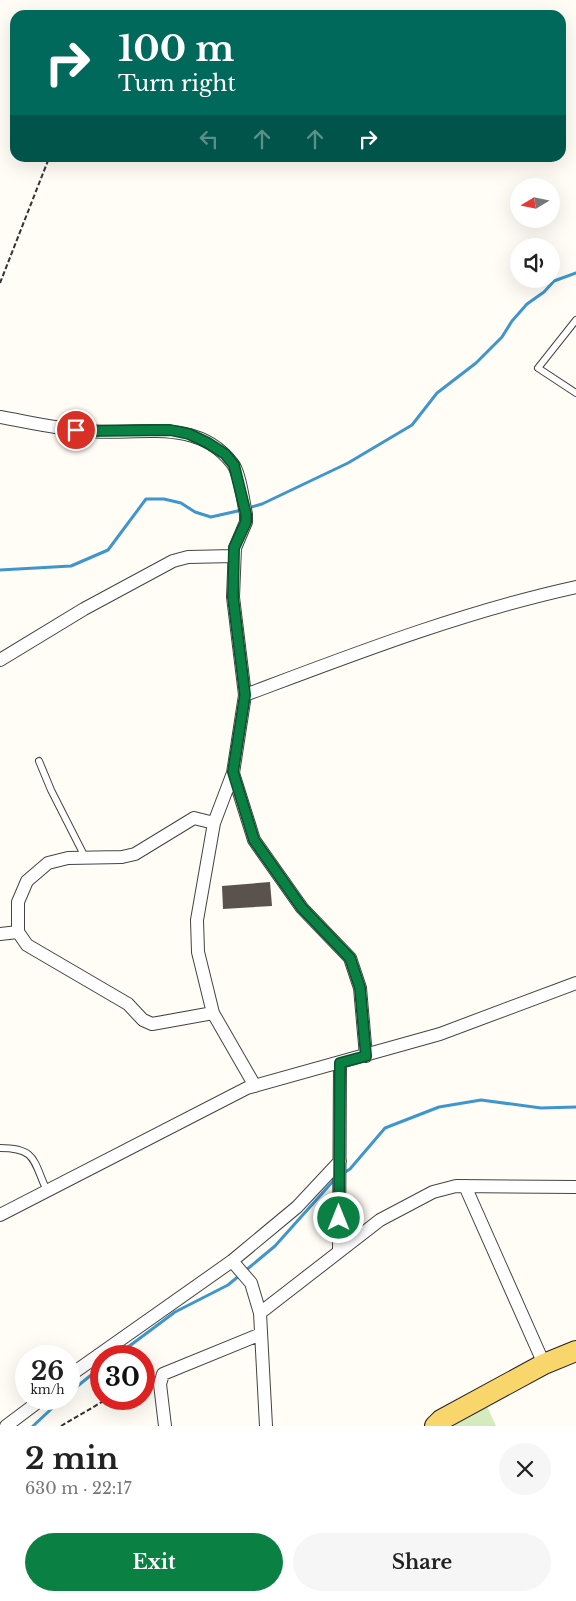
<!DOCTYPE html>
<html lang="en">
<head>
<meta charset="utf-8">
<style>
  body { margin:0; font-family:"Libre Baskerville",serif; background:#f6f6f6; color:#222; height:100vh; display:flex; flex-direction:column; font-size:19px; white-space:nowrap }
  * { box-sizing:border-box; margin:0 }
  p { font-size:16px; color:#767676 }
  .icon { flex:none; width:28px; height:28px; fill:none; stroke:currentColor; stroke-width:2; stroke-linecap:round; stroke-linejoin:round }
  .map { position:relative; height:1426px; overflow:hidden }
  .panel { display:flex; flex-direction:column; background:#fff; flex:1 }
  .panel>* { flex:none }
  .banner { position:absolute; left:10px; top:10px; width:556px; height:152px; border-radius:15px; box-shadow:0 5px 20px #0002; background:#00695c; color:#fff; overflow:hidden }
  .needle { width:32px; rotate:260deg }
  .controls { position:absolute; left:510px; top:178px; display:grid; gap:10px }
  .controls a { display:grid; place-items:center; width:50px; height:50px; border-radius:50%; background:#fff; box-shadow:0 5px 20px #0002; font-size:25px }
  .speed { position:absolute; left:15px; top:1345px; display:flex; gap:10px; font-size:25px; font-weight:700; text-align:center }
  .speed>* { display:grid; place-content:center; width:65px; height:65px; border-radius:50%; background:#fff; box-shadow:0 5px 20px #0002; line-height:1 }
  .speed small { font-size:12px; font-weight:400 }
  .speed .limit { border:8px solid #d22; background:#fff; color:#111 }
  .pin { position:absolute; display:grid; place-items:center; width:42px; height:42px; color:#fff; margin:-21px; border:2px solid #fff; border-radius:50%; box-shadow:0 1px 5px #0007 }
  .me { position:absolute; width:55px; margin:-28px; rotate:0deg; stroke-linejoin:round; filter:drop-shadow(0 0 4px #0008) }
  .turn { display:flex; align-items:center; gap:18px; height:105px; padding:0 25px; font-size:22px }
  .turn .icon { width:65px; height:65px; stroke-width:2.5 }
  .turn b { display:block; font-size:35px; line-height:42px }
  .lanes { display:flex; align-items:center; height:48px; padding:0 25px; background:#0003; justify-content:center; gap:25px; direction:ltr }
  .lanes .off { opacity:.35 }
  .round { display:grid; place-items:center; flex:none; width:52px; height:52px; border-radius:26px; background:#f6f6f6 }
  .summary { display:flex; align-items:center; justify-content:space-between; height:85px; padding:0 25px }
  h1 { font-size:30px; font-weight:800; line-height:38px }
  .primary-button { display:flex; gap:10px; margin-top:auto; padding:10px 25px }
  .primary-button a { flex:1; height:58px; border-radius:30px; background:#0b8043; color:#fff; font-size:20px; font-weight:800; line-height:58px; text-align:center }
  .primary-button a+a { background:#f6f6f6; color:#222 }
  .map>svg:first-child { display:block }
  .green { fill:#d5ebbd }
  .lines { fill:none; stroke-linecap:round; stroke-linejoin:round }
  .stream { stroke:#3f96cf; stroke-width:3 }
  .building { fill:#5a524d }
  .lane-casing { stroke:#444; stroke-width:8 }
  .street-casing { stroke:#444; stroke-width:14 }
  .primary-casing { stroke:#222; stroke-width:22 }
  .path { stroke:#333; stroke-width:2; stroke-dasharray:5 2.5; stroke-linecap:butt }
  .lane { stroke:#fff; stroke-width:6 }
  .street { stroke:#fff; stroke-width:12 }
  .primary { stroke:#f9d66b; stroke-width:20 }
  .route-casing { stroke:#07532c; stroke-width:12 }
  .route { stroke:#0b8043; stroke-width:9 }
</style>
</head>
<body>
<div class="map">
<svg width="576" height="1426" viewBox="0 0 576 1426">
  <rect width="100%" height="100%" fill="#fffdf5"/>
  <!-- green -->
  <path class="green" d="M486,1404L496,1426H447Z"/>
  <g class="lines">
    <!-- stream -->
    <path class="stream" d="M248,508L262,504L348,463L412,425L437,393L476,363L502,337L512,321L527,304L544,292L554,281L576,273
      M0,570L71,566L108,550L146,499H164L181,503L195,512L211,517L242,510
      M342,1174L350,1169L385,1128L439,1107L481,1100L541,1108L576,1107
      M245,1271L275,1246L335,1179
      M116,1356L175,1312L228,1285L240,1275
      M69,1393L101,1367
      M33,1426L62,1399"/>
  </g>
  <!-- building -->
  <path class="building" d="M270,882L272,906L223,909L222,886Z"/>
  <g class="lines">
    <defs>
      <path id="lane" d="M576,320L538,368L576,393
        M39,761L51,790L85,857
        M0,1148C37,1148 33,1161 47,1191"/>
      <path id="street" d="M0,417C28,422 58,429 86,431C136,436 196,416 232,463C240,472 243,501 246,514V522L235,548L233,597L245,695L233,773L214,823L197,920L198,952L213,1013L255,1086
        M0,660L84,609L173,561L188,557L234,556
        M245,695C354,654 462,612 576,587
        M233,773L254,840L302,908L350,958L360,988L366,1056
        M0,934L18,932
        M213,1013L152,1024L143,1020L128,1004L27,945L18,932V902L27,881L48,863L68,858L122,857L135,854L194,818L214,823
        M465,1186L544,1364
        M0,1215L247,1088L440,1034L576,983
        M339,1251L340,1063
        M232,1261L251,1283L260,1313L266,1426
        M260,1313L380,1220L433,1192L456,1186L576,1187
        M69,1376L232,1261L297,1207L340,1161
        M6,1426L42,1399
        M165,1426L160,1384L163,1374L261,1334"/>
      <path id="primary" d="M435,1426L441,1420L544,1364L576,1351"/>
    </defs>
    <!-- lane casing -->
    <use href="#lane" class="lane-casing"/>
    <!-- street casing -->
    <use href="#street" class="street-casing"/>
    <!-- primary casing -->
    <use href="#primary" class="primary-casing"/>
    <!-- path -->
    <path class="path" d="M0,283L49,158
      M144,1382L149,1380
      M61,1426L107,1399"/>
    <!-- lane -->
    <use href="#lane" class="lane"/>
    <!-- street -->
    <use href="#street" class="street"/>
    <!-- primary -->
    <use href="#primary" class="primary"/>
  </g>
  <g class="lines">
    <defs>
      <path id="route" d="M76,430L87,431L170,430L189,434L208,443L225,454L234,465L246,514V522L234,548L233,597L245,695L233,772L254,840L302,908L350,958L360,988L366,1056L340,1063L339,1218"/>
    </defs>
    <!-- route casing -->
    <use href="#route" class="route-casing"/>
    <!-- route -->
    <use href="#route" class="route"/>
  </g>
</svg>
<div class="controls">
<a><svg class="needle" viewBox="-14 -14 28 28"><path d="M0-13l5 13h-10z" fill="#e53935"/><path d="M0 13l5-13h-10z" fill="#767676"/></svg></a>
<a><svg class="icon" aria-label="sound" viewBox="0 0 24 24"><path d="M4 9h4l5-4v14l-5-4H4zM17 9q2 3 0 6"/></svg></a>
</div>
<div class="speed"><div>26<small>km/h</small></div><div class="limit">30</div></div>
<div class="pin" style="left:76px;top:430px;background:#d93025"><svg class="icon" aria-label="arrive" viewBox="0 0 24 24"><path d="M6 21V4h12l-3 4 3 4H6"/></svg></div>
<svg class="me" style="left:339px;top:1218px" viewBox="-20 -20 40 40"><circle r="17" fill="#0b8043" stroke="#fff" stroke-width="3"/><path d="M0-11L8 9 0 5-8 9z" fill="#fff"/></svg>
<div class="banner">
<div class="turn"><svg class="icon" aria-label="right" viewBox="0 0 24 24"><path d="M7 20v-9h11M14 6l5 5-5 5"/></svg><div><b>100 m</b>Turn right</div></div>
<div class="lanes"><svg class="icon off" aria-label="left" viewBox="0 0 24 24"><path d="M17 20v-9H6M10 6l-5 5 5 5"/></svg><svg class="icon off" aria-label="ahead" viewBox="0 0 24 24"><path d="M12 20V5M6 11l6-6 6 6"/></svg><svg class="icon off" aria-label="ahead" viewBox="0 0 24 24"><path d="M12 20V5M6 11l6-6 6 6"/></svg><svg class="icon" aria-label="right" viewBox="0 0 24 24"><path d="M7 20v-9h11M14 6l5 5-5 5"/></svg></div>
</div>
</div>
<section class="panel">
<div class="summary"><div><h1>2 min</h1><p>630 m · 22:17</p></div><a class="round"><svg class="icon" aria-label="close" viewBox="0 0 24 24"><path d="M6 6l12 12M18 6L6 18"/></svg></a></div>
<div class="primary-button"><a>Exit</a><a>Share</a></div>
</section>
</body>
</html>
